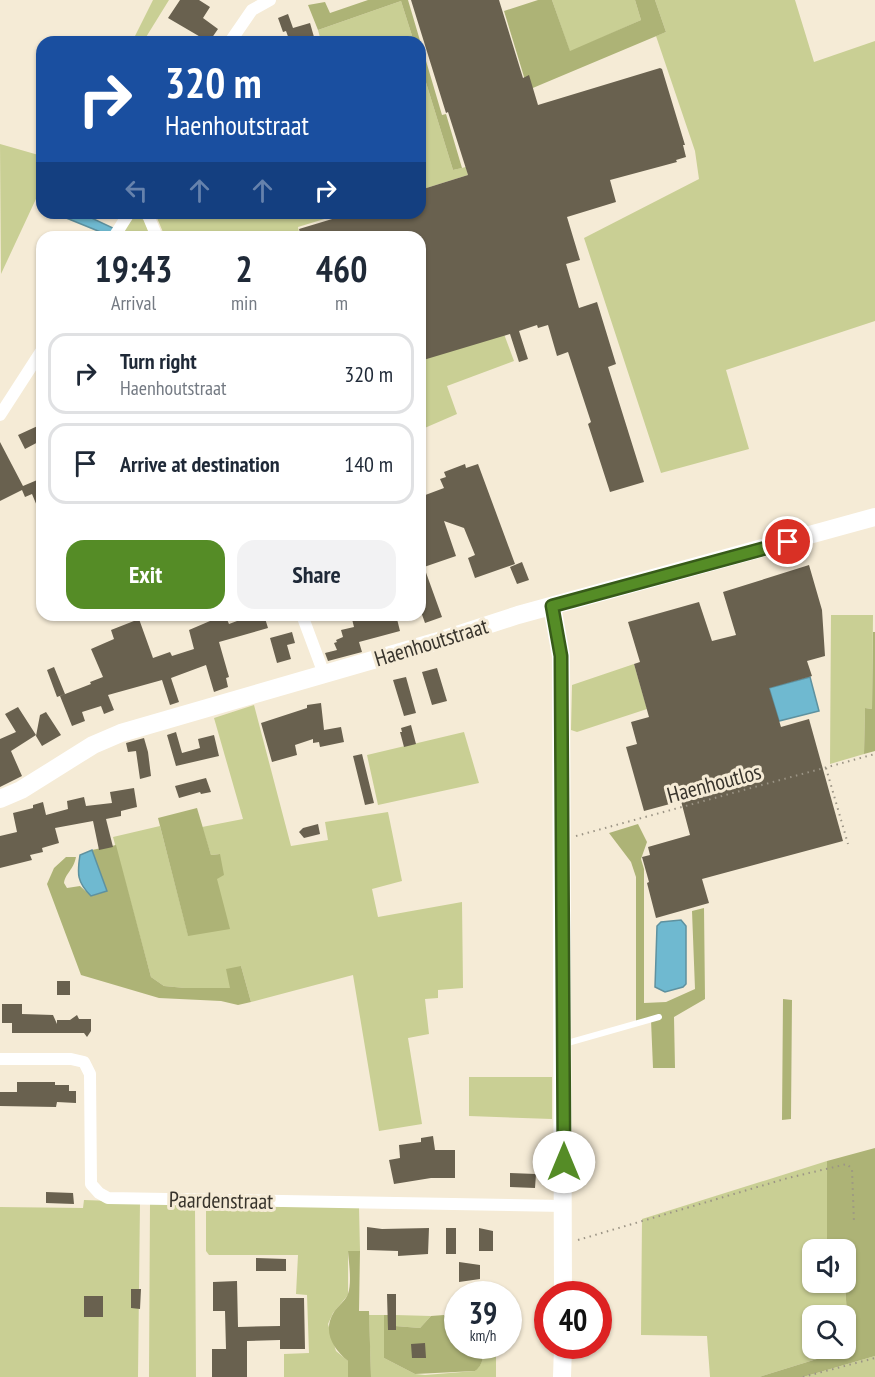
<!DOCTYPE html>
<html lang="en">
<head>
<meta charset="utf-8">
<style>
  body { margin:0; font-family:"PT Sans Narrow",sans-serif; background:#f2f2f3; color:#1f2937; height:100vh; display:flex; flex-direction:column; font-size:22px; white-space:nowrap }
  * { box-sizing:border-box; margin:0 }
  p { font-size:20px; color:#747a83 }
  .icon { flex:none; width:33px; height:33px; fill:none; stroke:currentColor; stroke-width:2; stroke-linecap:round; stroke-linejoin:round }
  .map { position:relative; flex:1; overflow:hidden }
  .panel { position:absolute; left:36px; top:231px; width:390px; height:390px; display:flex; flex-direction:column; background:#fff; border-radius:18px; box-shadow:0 2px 4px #0004 }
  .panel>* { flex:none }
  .guide { position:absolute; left:36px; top:36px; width:390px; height:183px; border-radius:18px; box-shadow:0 2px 4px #0004; background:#1a4fa0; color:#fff; overflow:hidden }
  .tools { position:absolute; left:802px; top:1239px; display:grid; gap:12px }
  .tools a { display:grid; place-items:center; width:54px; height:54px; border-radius:12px; background:#fff; box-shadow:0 2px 4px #0004; font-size:30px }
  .speed { position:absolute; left:444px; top:1281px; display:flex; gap:12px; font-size:30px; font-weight:700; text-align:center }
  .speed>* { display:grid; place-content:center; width:78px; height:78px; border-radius:50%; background:#fff; box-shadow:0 2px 4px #0004; line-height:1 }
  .speed small { font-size:15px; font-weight:400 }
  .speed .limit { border:9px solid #d22; background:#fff; color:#111 }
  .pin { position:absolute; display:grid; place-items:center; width:51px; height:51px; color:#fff; margin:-26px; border:3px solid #fff; border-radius:50%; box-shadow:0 2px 6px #0007 }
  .me { position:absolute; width:66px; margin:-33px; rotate:0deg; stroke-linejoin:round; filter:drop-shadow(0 0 4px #0008) }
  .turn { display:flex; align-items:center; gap:21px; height:126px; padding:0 30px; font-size:27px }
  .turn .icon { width:78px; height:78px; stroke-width:2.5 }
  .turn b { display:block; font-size:42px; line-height:51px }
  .lanes { display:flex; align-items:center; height:57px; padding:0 30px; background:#0003; justify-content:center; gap:30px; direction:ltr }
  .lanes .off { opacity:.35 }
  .eta { display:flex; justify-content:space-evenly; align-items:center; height:102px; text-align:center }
  .eta b { font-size:36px; font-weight:800; line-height:42px }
  .action { display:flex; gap:12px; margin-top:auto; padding:12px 30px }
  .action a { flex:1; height:69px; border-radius:18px; background:#558c26; color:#fff; font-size:24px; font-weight:800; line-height:69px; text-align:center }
  .action a+a { background:#f2f2f3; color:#1f2937 }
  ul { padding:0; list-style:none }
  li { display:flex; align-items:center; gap:18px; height:81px; margin:0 12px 9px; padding:0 18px; border:3px solid #e0e1e3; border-radius:18px }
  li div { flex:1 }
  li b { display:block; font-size:22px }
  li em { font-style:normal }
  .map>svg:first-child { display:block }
  .green { fill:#c9cf94; fill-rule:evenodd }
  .forest { fill:#adb376 }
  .water { fill:#6fb9d0; stroke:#5e919f; stroke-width:1.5 }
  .building { fill:#69614f }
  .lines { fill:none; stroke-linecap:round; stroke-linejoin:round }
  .path { stroke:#9b9485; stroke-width:2; stroke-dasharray:1.5 4.5; stroke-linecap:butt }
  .lane { stroke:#fff; stroke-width:6 }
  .street { stroke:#fff; stroke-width:12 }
  .secondary { stroke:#fff; stroke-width:18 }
  .route-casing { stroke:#375b19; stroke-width:15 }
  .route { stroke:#558c26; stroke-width:10 }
  .labels { text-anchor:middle; stroke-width:6; stroke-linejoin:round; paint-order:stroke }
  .street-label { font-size:22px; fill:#38342c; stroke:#f5ebd6 }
</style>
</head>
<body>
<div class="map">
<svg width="875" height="1377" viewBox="0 0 875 1377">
  <rect width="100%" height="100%" fill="#f5ebd6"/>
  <!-- green -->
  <path class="green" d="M153,0H169L143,42H132Z
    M552,0H635L641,20L570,52Z
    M655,0H795L814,62L875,41V321L726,370L749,449L661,473L584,238L699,179L695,151L656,36L666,32Z
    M401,1L414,42H320L321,41L318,30Z
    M420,63L453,170L466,167L468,175L420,190Z
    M0,144L42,156V186L1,274Z
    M155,213H344L298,227L300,237H165Z
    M139,217L144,220L151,237H119L133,218Z
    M504,334L514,361L447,386L457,414L420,430V360Z
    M831,615H873L872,709L865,708L864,754L830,764Z
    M634,664L647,709L577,732L571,730L572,685Z
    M254,705L291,846L328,840L325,822L388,812L402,881L372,889L378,917L462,902L463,988L438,990V998L425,999L429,1034L408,1038L422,1124L379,1131L353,975L251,1002L241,966L230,988H185L164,986L151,977L113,837L160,826L188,935L217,878L219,854L211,855L202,827L243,819L214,718Z
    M464,732L479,783L378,805L367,755Z
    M469,1077H552V1119L469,1116Z
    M827,1161V1249L813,1250V1282L845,1283L849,1349L759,1377H710L707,1336L641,1335L642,1219ZM813,1316H846V1348H813Z
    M84,1200L140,1202L138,1377H0V1207L83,1208Z
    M150,1203L192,1204L195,1208L196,1377H149Z
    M214,1205L359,1207L360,1251H348V1295L333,1313L328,1324L336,1351L348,1361V1377H284V1354L309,1353L307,1295L296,1294L298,1255H209L206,1251V1211Z
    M369,1315H384V1358L415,1374L425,1375L475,1371C483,1364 484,1356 482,1346H496V1377H371Z
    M395,1315L431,1316L420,1328L395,1326Z
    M875,1356V1377H803Z"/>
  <!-- forest -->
  <path class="forest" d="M368,0H408L442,115L446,114L462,168L453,170L420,63V42H414L401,1L318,30L308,5L325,2L330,13Z
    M538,0H552L570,51L641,20L635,0H655L666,32L528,90L504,11Z
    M873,632H875V751L864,754L865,708L872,709Z
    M197,808L211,855L220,854L224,875L217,879L230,929L188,936L158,818Z
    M638,824L647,842L641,859L644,869V1003L666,1002L695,989L692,911L704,908L705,999L674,1017L675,1068H653L651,1020L636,1022V877L631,862L609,833Z
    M116,845L151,977L164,986L185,988H230L226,969L241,966L251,1002L238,1005L221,1001L159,998L81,975L47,884L54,868L66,857H76C73,871 66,872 64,883L67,888L80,886L91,896L107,891L92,850Z
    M783,999L792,1000L791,1119L782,1120Z
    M875,1148V1356L803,1377H759L849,1349L845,1283L846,1250L827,1249V1161Z
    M348,1251H360L359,1311H369L371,1377H348V1361C333,1349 322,1331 334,1312C338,1306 346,1300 348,1294C352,1282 349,1264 348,1251Z
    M384,1315H395V1326L420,1328L431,1316L444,1315C453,1326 449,1330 457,1339L458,1346H482C484,1356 483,1365 475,1371L415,1374L384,1358Z"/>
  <!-- water -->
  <path class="water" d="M54,213H81L115,229L111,235L103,233Z
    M810,677L819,711L779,721L769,688Z
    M92,850L107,891L91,896C77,882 77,874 80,855Z
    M681,920L686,926V984L683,987L665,992L655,987L657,926L661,922Z"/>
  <!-- building -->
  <path class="building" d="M180,0H199L210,7L203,18L218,29L209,42L168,18Z
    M411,0H499L523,78L529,75L538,105L660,68L662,69L685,145H683L686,157L676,160L677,162L610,180L616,202L567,217L580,260L566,264L579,308L597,302L616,364L608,367L644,482L610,492L588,424L591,422L568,352L557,356L548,325L538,328L537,325L519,331L528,359L519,362L510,334L420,361V237H301L299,229L352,213H420V190L468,175L448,112L446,113Z
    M288,14L293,28L310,23L314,37L299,42H290L286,31L283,32L278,18Z
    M42,424V440L25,449L18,435Z
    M0,442L23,486L42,478V518L32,494L25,497L22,490L0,501Z
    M465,464L466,468L478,464L515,564L475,578L468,558L475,555L464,528L444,521L456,556L424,567L442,617L425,623L420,609V497L444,488L440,479L446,477L444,472Z
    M522,562L529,580L517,584L510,567Z
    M809,565L822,610L825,656L807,661L812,676L769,688L781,727L809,719L843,841L702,879L709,903L656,918L647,883L649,882L642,857L650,855L648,847L690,835L681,801L644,811L626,747L637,744L631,722L649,717L634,664L640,662L628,622L699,602L712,641L736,635L723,592Z
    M219,615H225L229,624L253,615H264L268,628L219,642L229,677L226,678L228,687L214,692L206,665L171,678L179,702L170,705L162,680L108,695L114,710L104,714L101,706L82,712L85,721L72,726L60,696L91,684L90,682L103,677L91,649L114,639L111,630L139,619L153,658L170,652L172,656L194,649L189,630L210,621L209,619Z
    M351,615H396L400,631L359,642L362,652L328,661L325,653L337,650L334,643L337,642L336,640L343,637L341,630L354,627Z
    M292,632L295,643L287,645L291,659L277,663L270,638Z
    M54,667L65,694L57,697L47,670Z
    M437,668L447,701L432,705L422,672Z
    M406,677L416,713L404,716L393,680Z
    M321,703L324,730L341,727L344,742L320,747L319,742L313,743V739L295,745L297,755L272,762L261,723L307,708V705Z
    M18,707L36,735L11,751L22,776L0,787V739L16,732L5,714Z
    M46,712L61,735L42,746L36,736L40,715Z
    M411,725L416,744L404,747L400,732H402L401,728Z
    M176,732L182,753L200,748L198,739L214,735L219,756L176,766L167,735Z
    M144,738L148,752L151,776L140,779L136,751L128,752L126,743Z
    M362,754L374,803L365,805L353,756Z
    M206,778L211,792L201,794L200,792L179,798L175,786Z
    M134,788L137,807L121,811V816L106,819L113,847L99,850L93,821L55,828L59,843L42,848L43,852L30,855L32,860L0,868V836L17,832L13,813L33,808V805L43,802L46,815L68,809L67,801L84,797L86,806L112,803L110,792Z
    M318,824L320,834L304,838L299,832L303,828Z
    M57,981H70V995H57Z
    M2,1004H22V1014L53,1015L57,1024V1020H70L77,1015L79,1019H91V1031L87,1037L84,1033H12V1023H2Z
    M17,1082H55V1085H69V1091H76V1103L57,1102L56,1107L0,1106V1092H17Z
    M433,1136L435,1150H455V1178H431L394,1184L389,1160L400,1158L399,1145L421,1142V1138Z
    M510,1173L536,1174L535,1188L510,1187Z
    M46,1192L73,1193L74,1204L46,1203Z
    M367,1227L382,1229L429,1228L428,1254L398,1256V1251L367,1250Z
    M446,1228H456V1254H446Z
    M479,1228L493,1231V1251H479Z
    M256,1258L286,1259V1271H256Z
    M459,1262L480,1265V1279L459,1282Z
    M237,1281L238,1327L280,1326V1298H304L305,1349H280V1340L247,1341V1377H212V1349H226L225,1311H213V1282Z
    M131,1289H141L140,1309L131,1308Z
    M387,1294H396V1330H388Z
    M84,1296H103V1317H84Z
    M425,1343L426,1358H412L411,1344Z"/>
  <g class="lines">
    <!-- path -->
    <path class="path" d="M826,768L848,844
      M576,836L875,754
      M578,1240L788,1178L847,1164L852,1169L854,1223
      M803,1377L875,1358"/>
    <!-- lane -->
    <path class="lane" d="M564,1044L659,1017"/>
    <!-- street -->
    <path class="street" d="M230,42L252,10L270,0
      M147,213L157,237
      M114,237L129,213
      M0,415L42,350
      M302,615L324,674
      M0,1059H71L84,1062L90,1074L91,1184L99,1193L108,1198L564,1206"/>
    <!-- secondary -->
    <path class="secondary" d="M552,606L561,656L563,1294
      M0,799L21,790L93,745L121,733L435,642L518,615L875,517
      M562,1377L563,1346"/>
  </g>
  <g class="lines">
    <defs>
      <path id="route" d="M564,1162L561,656L552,606L788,542"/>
    </defs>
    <!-- route casing -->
    <use href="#route" class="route-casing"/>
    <!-- route -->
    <use href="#route" class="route"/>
  </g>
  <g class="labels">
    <!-- street labels -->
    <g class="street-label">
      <text transform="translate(431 642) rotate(-17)" y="8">Haenhoutstraat</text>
      <text transform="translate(714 783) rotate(-15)" y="8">Haenhoutlos</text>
      <text transform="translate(221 1200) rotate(1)" y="8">Paardenstraat</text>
    </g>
  </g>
</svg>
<div class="tools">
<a><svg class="icon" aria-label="sound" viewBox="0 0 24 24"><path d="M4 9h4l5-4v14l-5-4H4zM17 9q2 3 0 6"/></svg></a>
<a><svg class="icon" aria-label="search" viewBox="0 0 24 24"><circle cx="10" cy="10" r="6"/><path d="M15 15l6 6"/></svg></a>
</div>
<div class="speed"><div>39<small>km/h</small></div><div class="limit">40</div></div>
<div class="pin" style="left:788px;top:542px;background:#d93025"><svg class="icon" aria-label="arrive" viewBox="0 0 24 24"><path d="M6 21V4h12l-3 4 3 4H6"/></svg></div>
<svg class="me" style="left:564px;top:1162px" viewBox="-20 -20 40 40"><circle r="19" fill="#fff"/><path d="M0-13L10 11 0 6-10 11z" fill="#558c26"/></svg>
<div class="guide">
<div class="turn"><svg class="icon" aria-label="right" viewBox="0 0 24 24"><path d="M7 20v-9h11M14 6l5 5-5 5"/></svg><div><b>320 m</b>Haenhoutstraat</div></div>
<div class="lanes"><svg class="icon off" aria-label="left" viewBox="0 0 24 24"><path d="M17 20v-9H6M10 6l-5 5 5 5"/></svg><svg class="icon off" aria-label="ahead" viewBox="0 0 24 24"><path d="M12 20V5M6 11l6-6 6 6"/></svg><svg class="icon off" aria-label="ahead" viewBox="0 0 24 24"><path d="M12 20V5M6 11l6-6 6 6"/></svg><svg class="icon" aria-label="right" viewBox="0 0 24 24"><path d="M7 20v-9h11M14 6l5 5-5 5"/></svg></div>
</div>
<section class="panel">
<div class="eta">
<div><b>19:43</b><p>Arrival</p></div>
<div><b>2</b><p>min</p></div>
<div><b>460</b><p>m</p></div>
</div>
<ul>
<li><svg class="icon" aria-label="right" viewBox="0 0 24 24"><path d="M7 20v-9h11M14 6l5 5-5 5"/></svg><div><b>Turn right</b><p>Haenhoutstraat</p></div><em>320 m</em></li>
<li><svg class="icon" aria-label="arrive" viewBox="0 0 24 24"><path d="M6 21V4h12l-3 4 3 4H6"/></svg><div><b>Arrive at destination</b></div><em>140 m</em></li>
</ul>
<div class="action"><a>Exit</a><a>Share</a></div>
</section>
</div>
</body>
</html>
